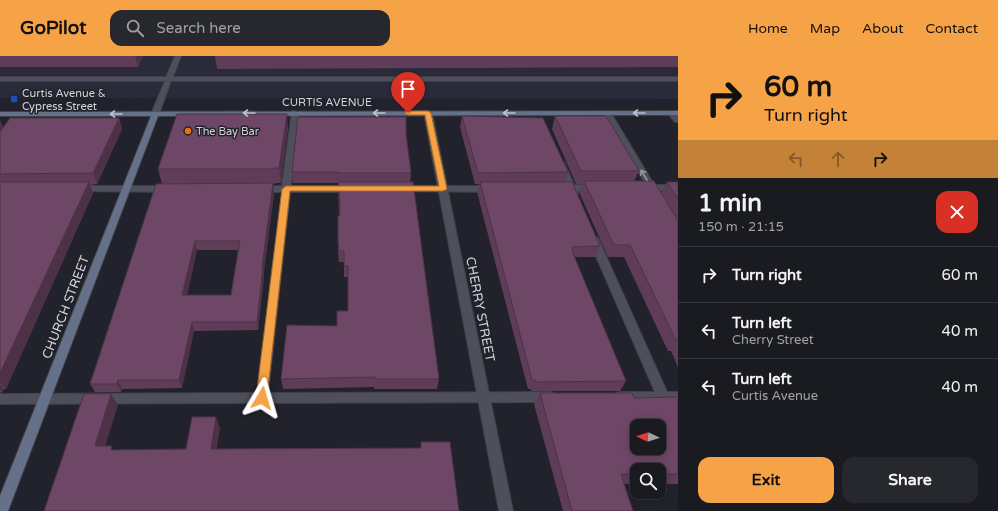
<!DOCTYPE html>
<html lang="en">
<head>
<meta charset="utf-8">
<style>
  body { margin:0; font-family:"Varela Round",sans-serif; background:#27272e; color:#f1f3f6; height:100vh; display:flex; flex-direction:column; font-size:15px; white-space:nowrap }
  * { box-sizing:border-box; margin:0 }
  p { font-size:13px; color:#9fa1a5 }
  .icon { flex:none; width:22px; height:22px; fill:none; stroke:currentColor; stroke-width:2; stroke-linecap:round; stroke-linejoin:round }
  .map { position:relative; flex:1; overflow:hidden }
  .sheet { display:flex; flex-direction:column; background:#1a1a21; width:320px }
  .sheet>* { flex:none }
  .banner { background:#f6a247; color:#111; overflow:hidden }
  .needle { width:26px; rotate:274deg }
  .tools { position:absolute; left:630px; top:363px; display:grid; gap:8px }
  .tools a { display:grid; place-items:center; width:36px; height:36px; border-radius:8px; background:#1a1a21; box-shadow:0 2px 10px #0003,0 0 0 1px #38383f; font-size:20px }
  .pin { position:absolute; display:grid; place-items:center; width:34px; height:34px; color:#fff; margin:-41px -17px; border-radius:50% 50% 50% 0; rotate:-45deg; box-shadow:0 0 4px #0007 }
  .pin .icon { rotate:45deg }
  .me { position:absolute; width:44px; margin:-22px; rotate:7deg; stroke-linejoin:round; filter:drop-shadow(0 0 3px #0008) }
  .turn { display:flex; align-items:center; gap:14px; height:84px; padding:0 20px; font-size:18px }
  .turn .icon { width:52px; height:52px; stroke-width:2.5 }
  .turn b { display:block; font-size:28px; line-height:34px }
  .lanes { display:flex; align-items:center; height:38px; padding:0 20px; background:#0003; justify-content:center; gap:20px; direction:ltr }
  .lanes .off { opacity:.35 }
  .round { display:grid; place-items:center; flex:none; width:42px; height:42px; border-radius:12px; background:#27272e }
  .headline { display:flex; align-items:center; justify-content:space-between; height:68px; padding:0 20px }
  h1 { font-size:24px; font-weight:700; line-height:30px }
  .button { display:flex; gap:8px; margin-top:auto; padding:8px 20px }
  .button a { flex:1; height:46px; border-radius:12px; background:#f6a247; color:#111; font-size:16px; font-weight:700; line-height:46px; text-align:center }
  .button a+a { background:#27272e; color:#f1f3f6 }
  ul { padding:0; list-style:none }
  li { display:flex; align-items:center; gap:12px; height:56px; padding:0 20px; border-top:1px solid #38383f }
  li div { flex:1 }
  li b { display:block; font-size:15px }
  li em { font-style:normal }
  header { display:flex; align-items:center; gap:24px; box-sizing:border-box; height:56px; padding:0 20px; background:#f6a247; color:#111 }
  header strong { font-size:19px }
  nav { display:flex; gap:22px; margin-inline-start:auto; font-size:14px }
  .search { width:280px; height:36px; background:#27272e; display:flex; align-items:center; gap:10px; box-sizing:border-box; padding:0 14px; border-radius:12px; color:#9fa1a5; font-size:15px }
  main { display:flex; flex:1; min-height:0 }
  .map>svg:first-child { display:block }
  .built { fill:#2a2a3a }
  .lines { fill:none; stroke-linecap:round; stroke-linejoin:round }
  .lane-casing { stroke:#3f3f47; stroke-width:2 }
  .street-casing { stroke:#3f3f47; stroke-width:2 }
  .secondary-casing { stroke:#3f3f47; stroke-width:2 }
  .lane { fill:#4e4f5a; fill-rule:evenodd }
  .street { fill:#4e4f5a; fill-rule:evenodd }
  .secondary { fill:#647188; fill-rule:evenodd }
  .wall { fill:#5f3d58; fill-rule:evenodd }
  .shaded-wall { fill:#4d3247 }
  .building { fill:#6e4766; stroke:#4d3247; fill-rule:evenodd }
  .oneway { stroke:#bdbfca }
  .oneway2 { stroke:#9798a0 }
  .route { fill:#f6a247; stroke:#a0692e }
  .transit-dot { fill:#1a4fb4; stroke:#22222c; stroke-width:1.5 }
  .food-dot { fill:#e8710a; stroke:#22222c; stroke-width:1.5 }
  .labels { text-anchor:middle; stroke-width:3; stroke-linejoin:round; paint-order:stroke }
  .far-poi-label { font-size:11px; fill:#d3d3da; stroke:#22222c; text-anchor:start }
  .far-street-label { font-size:11px; fill:#d3d3da; stroke:#22222c }
  .street-label { font-size:13px; fill:#d3d3da; stroke:#22222c }
</style>
</head>
<body>
<header>
<strong>GoPilot</strong>
<div class="search"><svg class="icon" aria-label="search" viewBox="0 0 24 24"><circle cx="10" cy="10" r="6"/><path d="M15 15l6 6"/></svg>Search here</div>
<nav><a>Home</a><a>Map</a><a>About</a><a>Contact</a></nav>
</header>
<main>
<div class="map">
<svg width="678" height="455" viewBox="0 0 678 455">
  <rect width="100%" height="100%" fill="#22222c"/>
  <!-- built -->
  <path class="built" d="M0,0H678V43L0,42Z"/>
  <g class="lines">
    <defs>
      <path id="lane" d="M175,0H181L173,21H678V25H171L159,58L155,60L151,58L165,25H0V21H166Z
        M292,55H295L299,57L291,130H352L356,133L352,136H290L268,337L550,336L554,337L556,341L554,345L550,346L0,348V338L257,337L282,136H260L256,133L260,130H282Z
        M669,55H675L678,59V66H675L669,59Z
        M558,106H564L574,129H594L598,132L597,134L577,135L578,138L574,141L571,140L568,135L559,134L558,132L559,130L566,129L557,108Z
        M646,129H678V135L643,134L642,132Z
        M78,130H168L172,133L168,136L75,135L74,133L75,131Z
        M400,130H492L496,133L492,136L397,135L396,133Z
        M593,179L598,182L667,336H678V346H620L616,345L614,341L616,337L620,336H655L588,182Z"/>
      <path id="street" d="M425,55H428L432,57L513,455H499L424,57Z
        M604,55H610L611,57L659,137L658,139L655,140L651,137L603,57Z"/>
      <path id="secondary" d="M678,55V59L158,60L8,455H0V440L151,60H0V56Z"/>
    </defs>
    <!-- lane casing -->
    <use href="#lane" class="lane-casing"/>
    <!-- street casing -->
    <use href="#street" class="street-casing"/>
    <!-- secondary casing -->
    <use href="#secondary" class="secondary-casing"/>
    <!-- lane -->
    <use href="#lane" class="lane"/>
    <!-- street -->
    <use href="#street" class="street"/>
    <!-- secondary -->
    <use href="#secondary" class="secondary"/>
  </g>
  <!-- wall -->
  <path class="wall" d="M0,0H143L138,11H0Z
    M215,0H678V11L217,13Z
    M462,60L568,116L564,126L600,190L595,201H574L626,325L620,335H531V333H528L477,136L479,128H475L460,71Z
    M555,60L639,115L634,125L661,137L667,126H678V311L671,295H668L624,201H608L579,136L583,128H576L552,73Z
    M119,62L122,73L97,128L90,129L93,137L6,333H4L2,336L0,337V64L3,71Z
    M288,72L281,127H275V128H273L274,137L264,215V220L258,274L194,275L182,332L122,333L121,336H95L90,328L162,128L158,113ZM197,194H238L231,239H187Z
    M406,78L411,117L410,126L439,323L437,333H374V331L283,333L281,323L337,270L348,255V221H344V206H339L338,195V160H339L338,127H293L292,116Z
    M540,337L634,342L678,341V428H659V414H637V428H624L633,455H563L534,348Z"/>
  <!-- shaded-wall -->
  <path class="shaded-wall" d="M135,0H143L138,11Z
    M287,58L288,72L281,127L279,112Z
    M119,62L122,73L97,128L93,117Z
    M0,64L4,72L0,78Z
    M89,126L93,137L6,333L0,326V317Z
    M273,127L274,137L264,215V220L258,274L257,266L262,211Z
    M195,185L197,194L185,248L182,239Z
    M192,266L194,275L182,332L179,324Z
    M118,324L122,333L121,336L117,328Z
    M0,328L4,333L2,336L0,334Z
    M111,338L118,349L102,401L95,390Z
    M216,361L220,372L215,404L211,393Z"/>
  <!-- building -->
  <path class="building" d="M177,58H287L279,112H274L273,113H158Z
    M462,60L543,62L568,116L478,117Z
    M555,60H606L639,115H581Z
    M298,61H406V78L411,117H338V116H292Z
    M10,62H119L93,117L0,118V76Z
    M584,125H654L678,165V284H676L630,189H614Z
    M0,126H89L0,317Z
    M339,126H413L439,323H375V321L281,323L287,269L337,270V255H348V210H344V195H339L338,184V160H340Z
    M480,126H572L600,190L572,191L573,195H572L626,325L535,326V324H532Z
    M667,126H678V143Z
    M273,127L262,211H263L257,266H192L179,324H118L117,328H90L156,128ZM195,185H240L231,239H182Z
    M540,337H632L634,342L678,341V418H659V414H637V418H621L633,455H572ZM637,370H659V392H637Z
    M84,338H111L95,390H112L111,394L186,393L192,361H216L211,393L421,392V386H450L459,455H44Z"/>
  <!-- one-way arrows -->
  <defs><path id="oneway-shaft" d="M-6 0H5M1.5-3L5.5 0L1.5 3" fill="none" stroke-width="1.6" stroke-linecap="round" stroke-linejoin="round"/></defs>
  <g class="oneway">
    <use href="#oneway-shaft" transform="translate(249 57) rotate(180)"/>
    <use href="#oneway-shaft" transform="translate(379 57) rotate(180)"/>
    <use href="#oneway-shaft" transform="translate(509 57) rotate(180)"/>
    <use href="#oneway-shaft" transform="translate(639 57) rotate(180)"/>
    <use href="#oneway-shaft" transform="translate(116 58) rotate(-180)"/>
  </g>
  <use class="oneway2" href="#oneway-shaft" transform="translate(644 119) rotate(-121)"/>
  <!-- route -->
  <path class="route" d="M405,55H428L431,57L447,133L443,135H290L267,342L266,345L262,347L258,345L256,342L282,133L286,130H439L425,59H408L405,58Z"/>
  <!-- markers -->
  <rect class="transit-dot" x="10" y="39" width="8" height="8" rx="2"/>
  <circle class="food-dot" cx="188" cy="75" r="4"/>
  <g class="labels">
    <!-- far-poi labels -->
    <g class="far-poi-label">
      <text x="22" y="41">Curtis Avenue &amp;<tspan x="22" dy="13">Cypress Street</tspan></text>
      <text x="196" y="79">The Bay Bar</text>
    </g>
    <!-- far-street labels -->
    <g class="far-street-label">
      <text x="327" y="50">CURTIS AVENUE</text>
    </g>
    <!-- street labels -->
    <g class="street-label">
      <text transform="translate(65 251) rotate(-69)" y="5">CHURCH STREET</text>
      <text transform="translate(481 253) rotate(79)" y="5">CHERRY STREET</text>
    </g>
  </g>
</svg>
<div class="tools">
<a><svg class="needle" viewBox="-14 -14 28 28"><path d="M0-13l5 13h-10z" fill="#e53935"/><path d="M0 13l5-13h-10z" fill="#9fa1a5"/></svg></a>
<a><svg class="icon" aria-label="search" viewBox="0 0 24 24"><circle cx="10" cy="10" r="6"/><path d="M15 15l6 6"/></svg></a>
</div>
<div class="pin" style="left:408px;top:57px;background:#d93025"><svg class="icon" aria-label="arrive" viewBox="0 0 24 24"><path d="M6 21V4h12l-3 4 3 4H6"/></svg></div>
<svg class="me" style="left:262px;top:342px" viewBox="-20 -20 40 40"><path d="M0-17L14 15 0 8-14 15z" fill="#f6a247" stroke="#fff" stroke-width="4"/></svg>
</div>
<section class="sheet">
<div class="banner">
<div class="turn"><svg class="icon" aria-label="right" viewBox="0 0 24 24"><path d="M7 20v-9h11M14 6l5 5-5 5"/></svg><div><b>60 m</b>Turn right</div></div>
<div class="lanes"><svg class="icon off" aria-label="left" viewBox="0 0 24 24"><path d="M17 20v-9H6M10 6l-5 5 5 5"/></svg><svg class="icon off" aria-label="ahead" viewBox="0 0 24 24"><path d="M12 20V5M6 11l6-6 6 6"/></svg><svg class="icon" aria-label="right" viewBox="0 0 24 24"><path d="M7 20v-9h11M14 6l5 5-5 5"/></svg></div>
</div>
<div class="headline"><div><h1>1 min</h1><p>150 m · 21:15</p></div><a class="round" style="background:#d93025;color:#fff"><svg class="icon" aria-label="close" viewBox="0 0 24 24"><path d="M6 6l12 12M18 6L6 18"/></svg></a></div>
<ul>
<li><svg class="icon" aria-label="right" viewBox="0 0 24 24"><path d="M7 20v-9h11M14 6l5 5-5 5"/></svg><div><b>Turn right</b></div><em>60 m</em></li>
<li><svg class="icon" aria-label="left" viewBox="0 0 24 24"><path d="M17 20v-9H6M10 6l-5 5 5 5"/></svg><div><b>Turn left</b><p>Cherry Street</p></div><em>40 m</em></li>
<li><svg class="icon" aria-label="left" viewBox="0 0 24 24"><path d="M17 20v-9H6M10 6l-5 5 5 5"/></svg><div><b>Turn left</b><p>Curtis Avenue</p></div><em>40 m</em></li>
</ul>
<div class="button"><a>Exit</a><a>Share</a></div>
</section>
</main>
</body>
</html>
